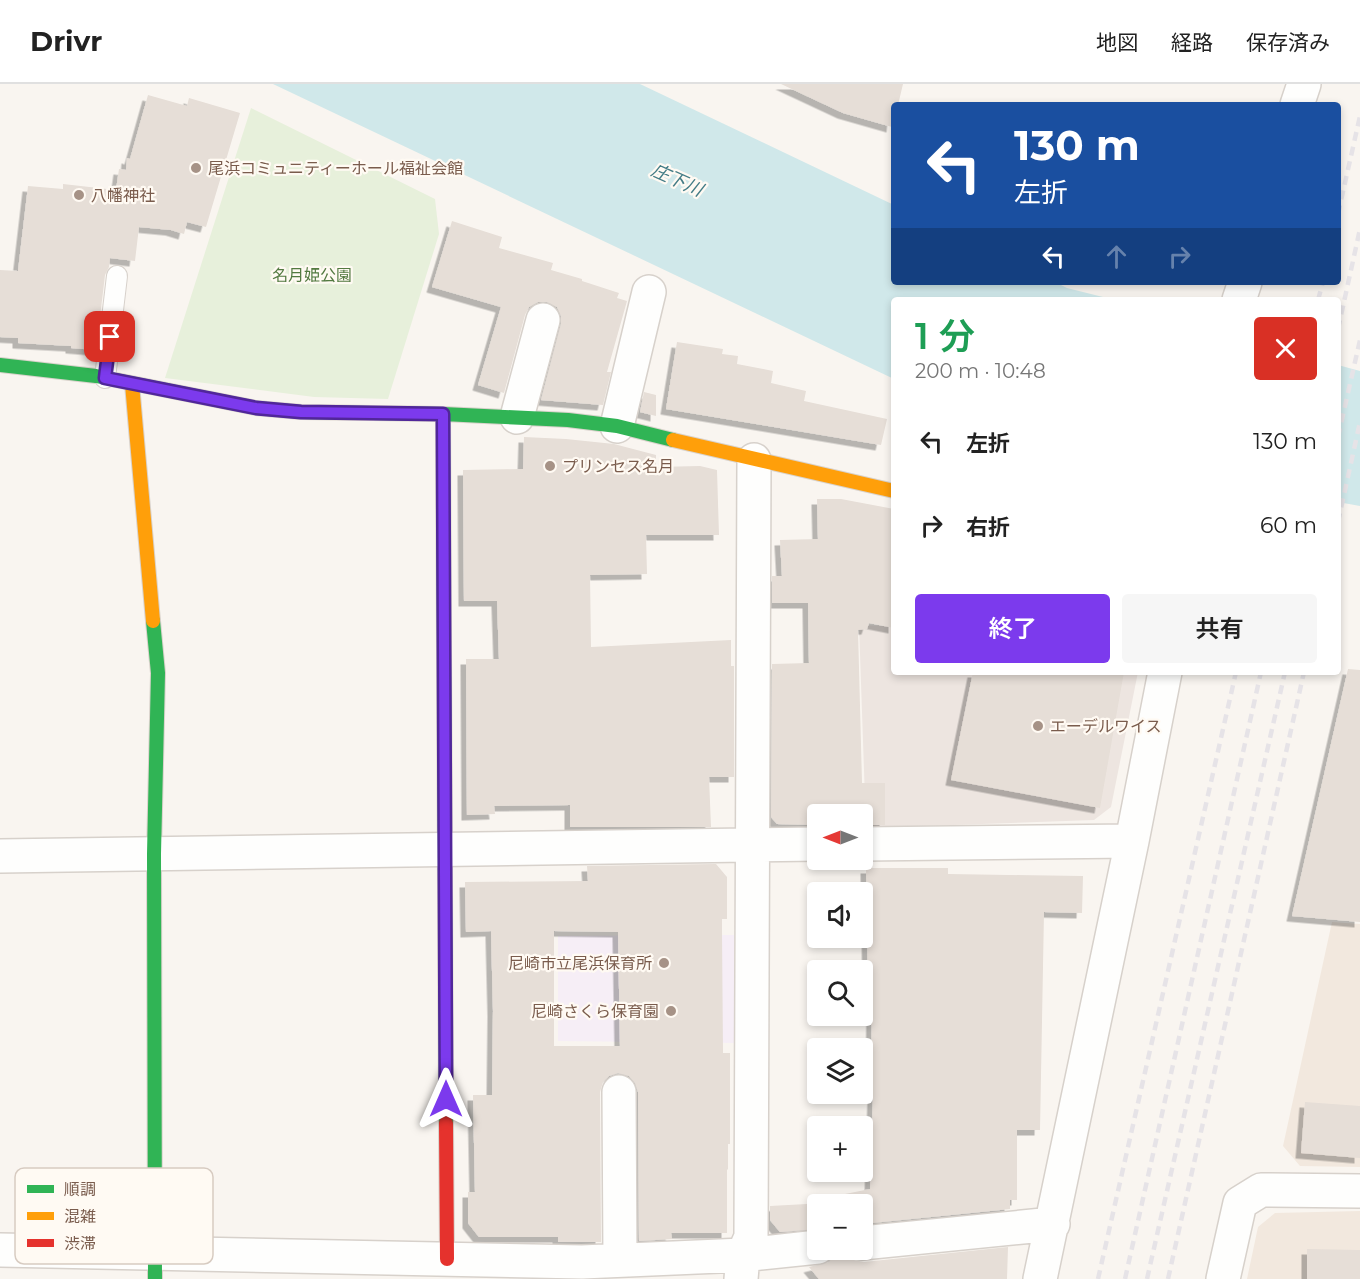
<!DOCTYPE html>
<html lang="ja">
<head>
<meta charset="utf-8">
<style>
  body { margin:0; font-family:Montserrat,"Noto Sans JP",sans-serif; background:#f6f6f6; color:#222; height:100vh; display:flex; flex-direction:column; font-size:22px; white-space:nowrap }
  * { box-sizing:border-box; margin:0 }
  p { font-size:20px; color:#767676 }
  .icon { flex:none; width:33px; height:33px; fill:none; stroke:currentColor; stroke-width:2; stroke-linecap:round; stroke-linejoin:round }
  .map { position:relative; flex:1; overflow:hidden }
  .details { position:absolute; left:891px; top:213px; width:450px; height:378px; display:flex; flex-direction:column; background:#fff; border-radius:6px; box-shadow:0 3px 9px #0003 }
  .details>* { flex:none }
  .hud { position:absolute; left:891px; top:18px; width:450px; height:183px; border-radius:6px; box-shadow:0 3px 9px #0003; background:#1a4fa0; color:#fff; overflow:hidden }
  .needle { width:39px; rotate:270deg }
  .controls { position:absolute; left:807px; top:720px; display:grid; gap:12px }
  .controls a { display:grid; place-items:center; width:66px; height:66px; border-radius:6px; background:#fff; box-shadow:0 3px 9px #0003; font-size:30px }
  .pin { position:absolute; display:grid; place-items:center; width:51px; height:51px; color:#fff; margin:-26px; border-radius:12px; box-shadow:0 3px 9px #0006 }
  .me { position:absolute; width:66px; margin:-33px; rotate:0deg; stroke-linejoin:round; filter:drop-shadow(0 0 4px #0008) }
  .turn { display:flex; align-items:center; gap:21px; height:126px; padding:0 24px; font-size:27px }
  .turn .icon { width:78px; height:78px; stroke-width:2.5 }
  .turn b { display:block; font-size:42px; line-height:51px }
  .lanes { display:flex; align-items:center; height:57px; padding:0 24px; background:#0003; justify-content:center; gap:30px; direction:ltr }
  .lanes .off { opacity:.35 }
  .round { display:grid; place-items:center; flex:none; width:63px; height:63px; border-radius:6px; background:#f6f6f6 }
  .overview { display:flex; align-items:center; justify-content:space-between; height:102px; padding:0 24px }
  h1 { font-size:36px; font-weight:600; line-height:45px; color:#1e9e55 }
  .action { display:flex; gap:12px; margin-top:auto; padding:12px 24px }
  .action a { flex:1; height:69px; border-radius:6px; background:#7c3aed; color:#fff; font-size:24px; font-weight:600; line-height:69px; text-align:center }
  .action a+a { background:#f6f6f6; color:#222 }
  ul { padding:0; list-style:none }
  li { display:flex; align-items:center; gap:18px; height:84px; padding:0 24px }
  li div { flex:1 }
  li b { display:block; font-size:22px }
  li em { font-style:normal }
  header { display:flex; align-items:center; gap:36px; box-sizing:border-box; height:84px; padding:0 30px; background:#fff; border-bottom:2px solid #e0e0e0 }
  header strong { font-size:28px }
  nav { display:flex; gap:33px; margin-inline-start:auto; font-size:21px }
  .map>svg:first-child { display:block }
  .residential { fill:#f2e8de }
  .industrial { fill:#ede5e0 }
  .education { fill:#f6eef6 }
  .green { fill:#e7f0db }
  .water { fill:#d0e8ea }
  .building { fill:#e6ded7; fill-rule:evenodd; filter:url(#shadow) }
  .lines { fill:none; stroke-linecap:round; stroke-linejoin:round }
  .lane-casing { stroke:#d7d1cb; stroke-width:22 }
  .street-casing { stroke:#d7d1cb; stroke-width:36 }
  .fast-casing { stroke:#d9d2cb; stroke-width:16 }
  .slow-casing { stroke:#d9d2cb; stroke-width:16 }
  .jam-casing { stroke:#d9d2cb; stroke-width:16 }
  .lane { stroke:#fefefd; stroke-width:20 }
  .street { stroke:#fefefd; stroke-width:33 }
  .fast { stroke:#30b455; stroke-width:14 }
  .slow { stroke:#ff9f0a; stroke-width:14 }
  .jam { stroke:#e5322d; stroke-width:14 }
  .rail { stroke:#e6e3e7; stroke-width:4.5; stroke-dasharray:9 6; stroke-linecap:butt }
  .route-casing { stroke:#51269a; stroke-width:15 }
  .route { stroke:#7c3aed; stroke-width:10 }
  .poi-dot { fill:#a69286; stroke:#fffaf3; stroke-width:2 }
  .labels { text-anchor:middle; stroke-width:4.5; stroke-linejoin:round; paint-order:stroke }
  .poi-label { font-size:16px; fill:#7a5c4d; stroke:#fffaf3; text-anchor:start }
  .park-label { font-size:16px; fill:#537a41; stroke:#fffaf3 }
  .water-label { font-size:18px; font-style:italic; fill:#437c86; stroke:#fffaf3 }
  .key { fill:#fffaf3; stroke:#d7cbc1; stroke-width:1.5 }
  .key-label { font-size:16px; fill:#7a5c4d }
</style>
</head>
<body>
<header>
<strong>Drivr</strong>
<nav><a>地図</a><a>経路</a><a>保存済み</a></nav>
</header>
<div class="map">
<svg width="1360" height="1195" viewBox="0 0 1360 1195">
  <defs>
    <filter id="shadow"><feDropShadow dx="-5.5" dy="5.5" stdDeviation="0" flood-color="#0004"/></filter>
  </defs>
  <rect width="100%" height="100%" fill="#f9f5f0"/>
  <!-- residential -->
  <path class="residential" d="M1332,838L1360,840V1083L1300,1082L1283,1062Z
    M1360,1127V1195H1247L1258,1143L1275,1129Z"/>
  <!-- industrial -->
  <path class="industrial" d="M859,541L894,542V588H1138L1111,723L1094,736L866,744Z"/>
  <!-- education -->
  <path class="education" d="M734,851L735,959L558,957V852Z"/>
  <!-- green -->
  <path class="green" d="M251,24L435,115L439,150L388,315L314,313L165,294Z"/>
  <!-- water -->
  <path class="water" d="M273,0H640L894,121V198H1055L1067,204L1115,216H894V295Z
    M1338,281L1360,287V422L1338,418Z"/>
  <!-- building -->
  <path class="building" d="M781,0H903L898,21H894L892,43L843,29Z
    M148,11L187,22L189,14L240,29L206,143L187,138L184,150L171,146L139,143L135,177L110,174L109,183L105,191L96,266L71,264V262L18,259V254L0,253V186L18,187L28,102L63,105V100L116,106L119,85L126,86L127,74L130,75Z
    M452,137L502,153L499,164L553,179L551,186L582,195V197L619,209L617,214L627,217L607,288H611L603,321L541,316L561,240V232L557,223L547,218H538L529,223L525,231L504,309L478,301L501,223L432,203Z
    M677,258L723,265L722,270L738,272L737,280L773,287L771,299L806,307L804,317L887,335L881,361L666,325Z
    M644,308L656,311V332L640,328Z
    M524,353L566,355L614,360L656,371V383L700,382L717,386L719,451H646L647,490L590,491L591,563L731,556V582H734V693H709L711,743H570V721L494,722L495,730L467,731L466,575H499L497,517H464L463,386L523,385Z
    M817,415H841L894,425V544L869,539L867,545L858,546L862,699H885V741H862V730H818V741H816L777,740L771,733L772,580L809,579L808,519H772V492H782L780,456L818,455Z
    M1348,585L1360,586V838L1292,832Z
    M973,588H1124L1100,724L951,696Z
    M716,780L727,793V835H722V846L723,969H730V1060H728V1086L727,1085V1149H671L672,1155L639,1157L638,1008L635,999L629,992L618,989L609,992L603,998L600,1008L601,1158H558V1153H479L468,1139V1108H475L473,1011H492L493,927L491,847L466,848L465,798L588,797L587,782ZM554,847L618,848L620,962H554Z
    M866,784H948V790L1083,792L1082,829L1044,828L1040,1046H1017V1116H1010V1125L862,1140V1120H818V1145L780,1148L770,1136V1122L825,1119V1114L870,1105L873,1009H871L872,907H868Z
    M1305,1018L1360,1022V1074L1301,1069Z
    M1008,1163L1007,1195H819L809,1183L829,1178L835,1171L836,1166H845L847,1170L854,1176L864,1178Z
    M1307,1165L1360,1166V1195H1307Z"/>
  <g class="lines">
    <defs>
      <path id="lane" d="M105,294L117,192"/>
      <path id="street" d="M1297,21L1304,0
        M1239,216L1245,198
        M517,333L543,236
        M617,342L649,208
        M862,760L1132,757
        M0,772L818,760
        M619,1008L620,1176
        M862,1159L1053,1140
        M0,1166L582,1178L743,1171L818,1163
        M741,1195L743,1171L751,1153L754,376
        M1040,1195L1132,757L1165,588
        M1223,1195L1240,1119L1261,1106L1360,1107"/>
      <path id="fast" d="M0,281L96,292L256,324L301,328L443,330L568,336L617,342L673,356
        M443,330L446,1039
        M153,537L158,589L154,770L155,1195"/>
      <path id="slow" d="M132,300L153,537
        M673,356L894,407"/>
      <path id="jam" d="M446,1039L447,1175"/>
    </defs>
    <!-- lane casing -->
    <use href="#lane" class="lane-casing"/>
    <!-- street casing -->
    <use href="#street" class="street-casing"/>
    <!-- fast casing -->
    <use href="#fast" class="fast-casing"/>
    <!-- slow casing -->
    <use href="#slow" class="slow-casing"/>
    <!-- jam casing -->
    <use href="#jam" class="jam-casing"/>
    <!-- lane -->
    <use href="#lane" class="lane"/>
    <!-- street -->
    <use href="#street" class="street"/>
    <!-- fast -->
    <use href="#fast" class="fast"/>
    <!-- slow -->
    <use href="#slow" class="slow"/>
    <!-- jam -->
    <use href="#jam" class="jam"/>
    <!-- rail -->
    <path class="rail" d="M1338,130L1360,32
      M1318,216L1323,198
      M1338,245L1360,145
      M1338,353L1360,256
      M1338,438L1360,338
      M1098,1195L1236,588
      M1125,1195L1261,588
      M1147,1195L1285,588
      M1168,1195L1304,588"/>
  </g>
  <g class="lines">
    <defs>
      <path id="route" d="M110,253L105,294L256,324L301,328L443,330L446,1015"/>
    </defs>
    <!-- route casing -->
    <use href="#route" class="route-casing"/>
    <!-- route -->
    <use href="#route" class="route"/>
  </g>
  <!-- markers -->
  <g class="poi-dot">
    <circle cx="196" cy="84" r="6"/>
    <circle cx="79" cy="111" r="6"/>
    <circle cx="550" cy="382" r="6"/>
    <circle cx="1038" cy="642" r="6"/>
    <circle cx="664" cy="879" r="6"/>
    <circle cx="671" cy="927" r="6"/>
  </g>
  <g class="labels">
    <!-- poi labels -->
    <g class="poi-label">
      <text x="208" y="90">尾浜コミュニティーホール福祉会館</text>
      <text x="91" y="117">八幡神社</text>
      <text x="562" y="388">プリンセス名月</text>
      <text x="1050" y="648">エーデルワイス</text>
      <text x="652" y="885" text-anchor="end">尼崎市立尾浜保育所</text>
      <text x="659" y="933" text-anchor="end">尼崎さくら保育園</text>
    </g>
    <!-- park labels -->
    <g class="park-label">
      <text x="312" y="197">名月姫公園</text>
    </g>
    <!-- water labels -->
    <g class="water-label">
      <text transform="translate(677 96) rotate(24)" y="6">庄下川</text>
    </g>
  </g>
  <!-- legend -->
  <rect x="15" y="1084" width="198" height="96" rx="9" class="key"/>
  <rect x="27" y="1101" width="27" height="8" fill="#30b455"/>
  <rect x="27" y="1128" width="27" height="8" fill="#ff9f0a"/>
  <rect x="27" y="1155" width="27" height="8" fill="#e5322d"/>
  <g class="key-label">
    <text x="64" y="1111">順調</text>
    <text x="64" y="1138">混雑</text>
    <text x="64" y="1165">渋滞</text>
  </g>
</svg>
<div class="controls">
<a><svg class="needle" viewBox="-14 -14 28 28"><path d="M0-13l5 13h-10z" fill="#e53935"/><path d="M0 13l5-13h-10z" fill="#767676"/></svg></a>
<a><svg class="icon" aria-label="sound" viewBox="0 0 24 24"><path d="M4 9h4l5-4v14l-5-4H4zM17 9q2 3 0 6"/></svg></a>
<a><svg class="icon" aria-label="search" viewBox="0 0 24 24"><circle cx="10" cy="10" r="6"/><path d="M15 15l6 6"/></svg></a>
<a><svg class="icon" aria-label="layers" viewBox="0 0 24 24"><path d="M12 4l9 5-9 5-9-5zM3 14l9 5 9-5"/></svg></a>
<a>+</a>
<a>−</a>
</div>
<div class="pin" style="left:110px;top:253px;background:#d93025"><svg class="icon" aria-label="arrive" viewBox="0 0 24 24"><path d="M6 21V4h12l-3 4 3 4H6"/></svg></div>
<svg class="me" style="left:446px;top:1015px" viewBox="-20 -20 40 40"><path d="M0-17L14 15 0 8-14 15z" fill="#7c3aed" stroke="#fff" stroke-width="4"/></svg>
<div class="hud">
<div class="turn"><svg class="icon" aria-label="left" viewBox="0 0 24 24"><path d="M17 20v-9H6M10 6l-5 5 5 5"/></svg><div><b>130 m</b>左折</div></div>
<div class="lanes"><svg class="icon" aria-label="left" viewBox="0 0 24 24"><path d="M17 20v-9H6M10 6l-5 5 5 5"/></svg><svg class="icon off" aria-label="ahead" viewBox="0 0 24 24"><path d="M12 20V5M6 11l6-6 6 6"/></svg><svg class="icon off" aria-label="right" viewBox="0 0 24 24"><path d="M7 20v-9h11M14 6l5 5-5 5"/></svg></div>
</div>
<section class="details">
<div class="overview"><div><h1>1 分</h1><p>200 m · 10:48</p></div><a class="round" style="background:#d93025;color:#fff"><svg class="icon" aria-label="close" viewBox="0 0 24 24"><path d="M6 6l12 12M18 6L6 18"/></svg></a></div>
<ul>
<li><svg class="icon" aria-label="left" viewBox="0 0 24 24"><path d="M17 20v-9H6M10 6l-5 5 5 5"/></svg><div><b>左折</b></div><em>130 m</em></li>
<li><svg class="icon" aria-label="right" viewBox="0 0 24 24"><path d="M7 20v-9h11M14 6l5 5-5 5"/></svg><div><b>右折</b></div><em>60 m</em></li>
</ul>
<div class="action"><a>終了</a><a>共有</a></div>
</section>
</div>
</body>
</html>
